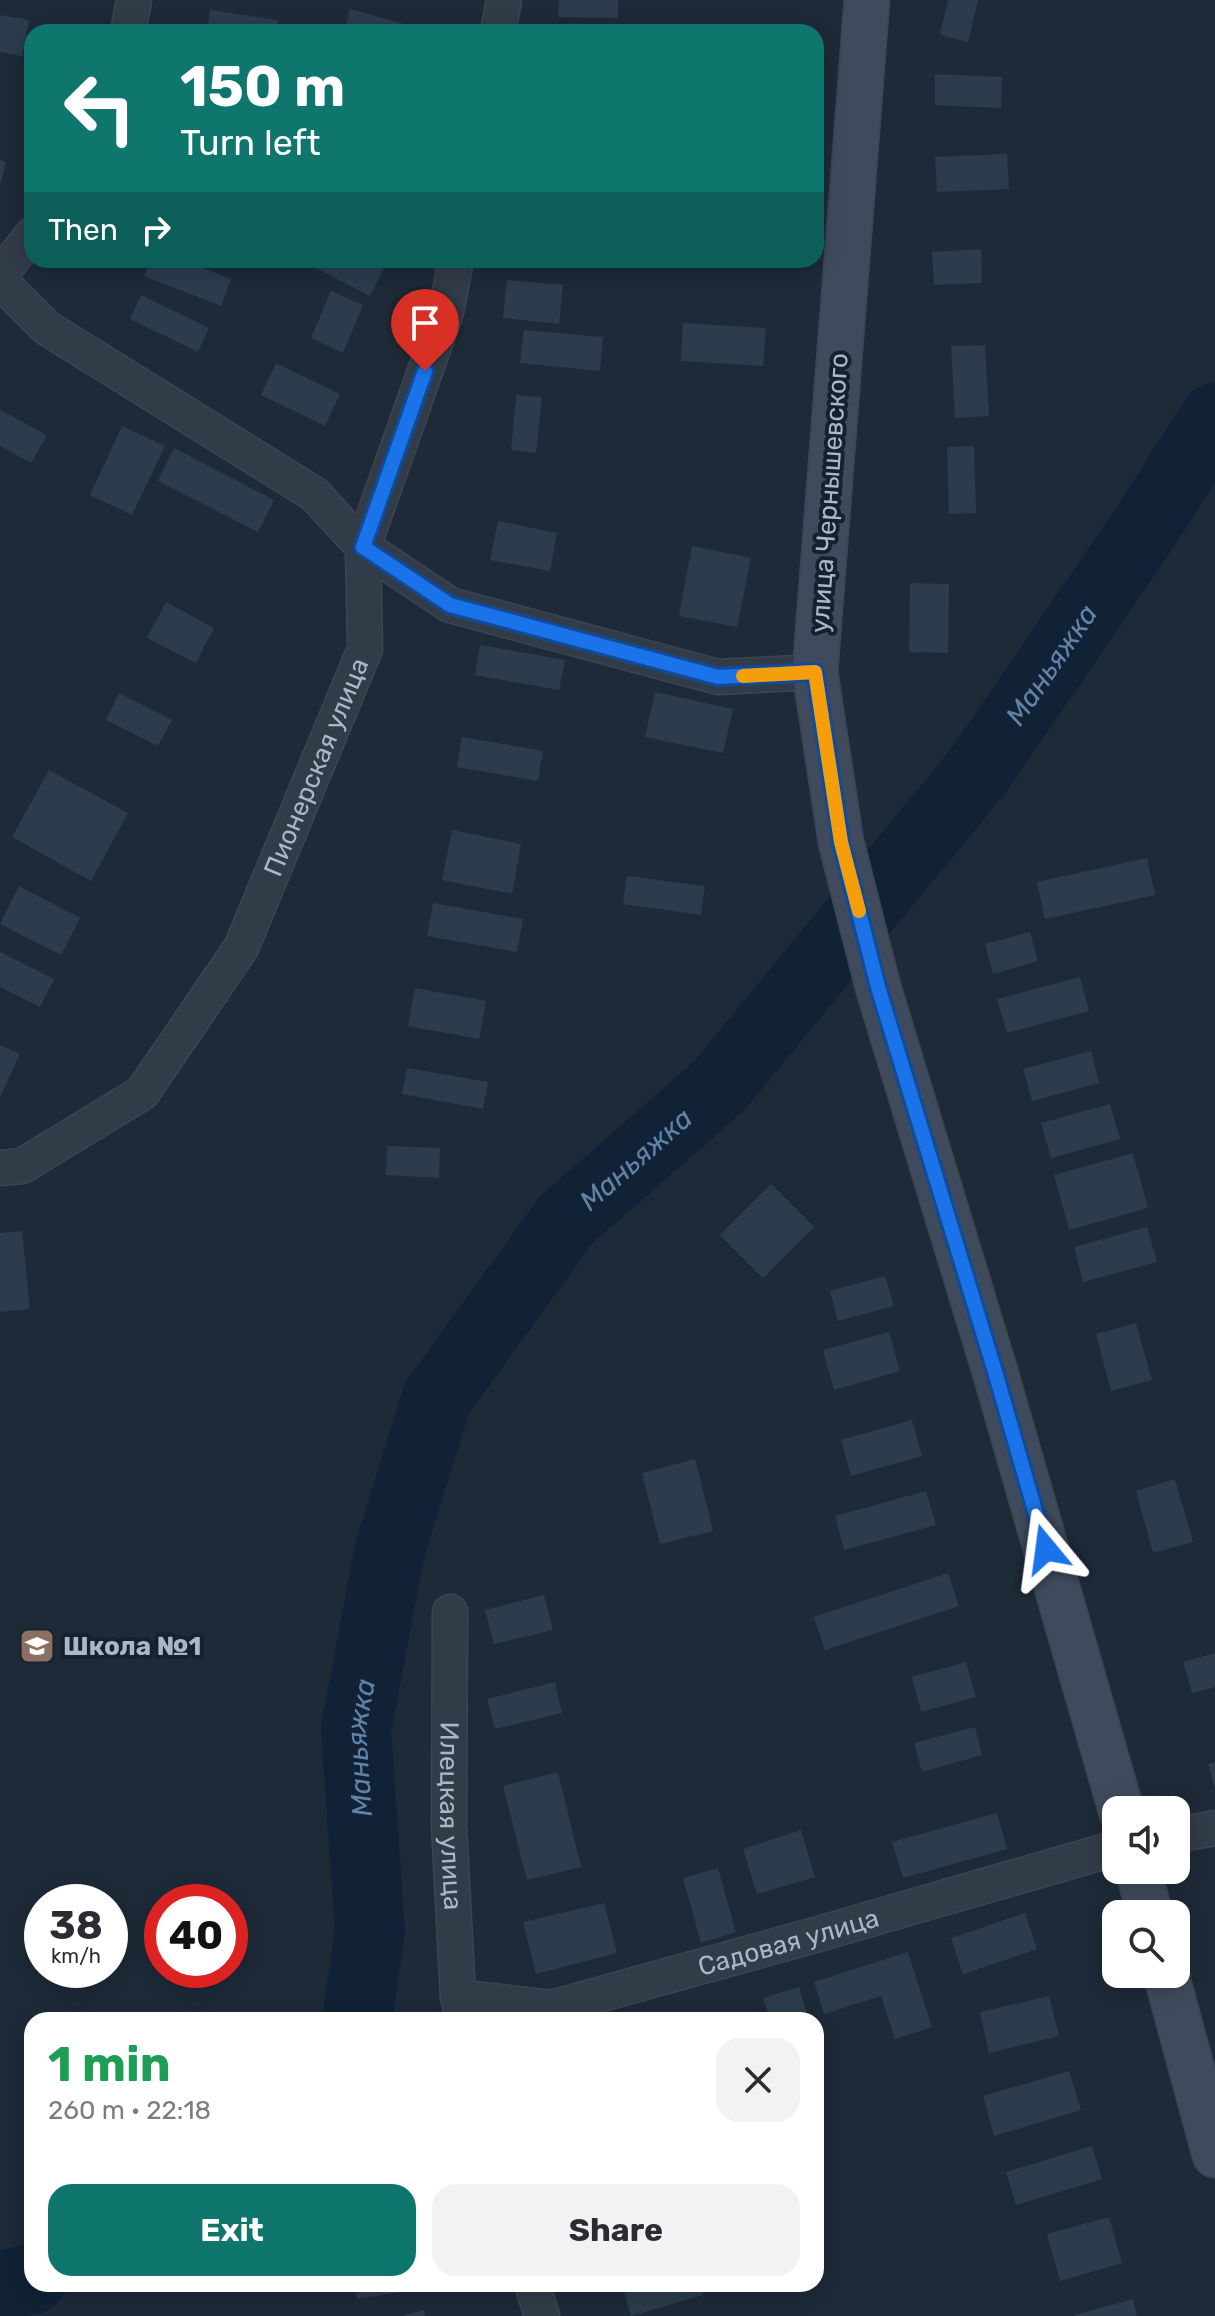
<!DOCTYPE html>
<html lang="en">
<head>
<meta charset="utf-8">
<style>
  body { margin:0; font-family:Rubik,sans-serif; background:#f2f2f3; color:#2b2b33; height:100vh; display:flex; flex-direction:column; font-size:30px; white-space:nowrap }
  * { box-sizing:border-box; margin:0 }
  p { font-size:26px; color:#7c7c81 }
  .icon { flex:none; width:44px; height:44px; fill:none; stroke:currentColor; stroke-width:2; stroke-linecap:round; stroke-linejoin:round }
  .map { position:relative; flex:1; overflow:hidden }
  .sheet { position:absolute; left:24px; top:2012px; width:800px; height:280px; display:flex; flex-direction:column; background:#fff; border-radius:24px; box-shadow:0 4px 20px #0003 }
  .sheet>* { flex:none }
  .guide { position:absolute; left:24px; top:24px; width:800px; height:244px; border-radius:24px; box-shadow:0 4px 20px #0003; background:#0f766e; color:#fff; overflow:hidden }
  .tools { position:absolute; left:1102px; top:1796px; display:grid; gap:16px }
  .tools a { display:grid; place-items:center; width:88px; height:88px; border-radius:16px; background:#fff; box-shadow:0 4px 20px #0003; font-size:40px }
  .speed { position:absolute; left:24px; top:1884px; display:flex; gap:16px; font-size:40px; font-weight:700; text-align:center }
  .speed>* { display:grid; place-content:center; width:104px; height:104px; border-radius:50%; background:#fff; box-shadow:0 4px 20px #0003; line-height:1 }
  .speed small { font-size:20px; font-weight:400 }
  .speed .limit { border:12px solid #d22; background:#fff; color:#111 }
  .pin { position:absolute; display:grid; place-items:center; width:68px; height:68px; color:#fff; margin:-82px -34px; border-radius:50% 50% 50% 0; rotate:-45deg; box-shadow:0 0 8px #0007 }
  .pin .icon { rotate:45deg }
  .me { position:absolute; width:88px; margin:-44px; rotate:344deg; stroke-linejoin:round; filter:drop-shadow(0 0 6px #0008) }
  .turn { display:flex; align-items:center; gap:28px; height:168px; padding:0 24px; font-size:36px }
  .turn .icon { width:104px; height:104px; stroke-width:2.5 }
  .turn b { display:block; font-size:56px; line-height:68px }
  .then { display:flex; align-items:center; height:76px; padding:0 24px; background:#0003; gap:16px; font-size:30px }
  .round { display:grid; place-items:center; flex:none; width:84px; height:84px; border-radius:24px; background:#f2f2f3 }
  .summary { display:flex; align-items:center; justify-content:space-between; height:136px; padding:0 24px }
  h1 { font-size:48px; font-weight:700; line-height:60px; color:#1e9e55 }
  .button { display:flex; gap:16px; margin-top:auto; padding:16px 24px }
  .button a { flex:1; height:92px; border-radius:24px; background:#0f766e; color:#fff; font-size:32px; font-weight:700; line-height:92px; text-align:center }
  .button a+a { background:#f2f2f3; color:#2b2b33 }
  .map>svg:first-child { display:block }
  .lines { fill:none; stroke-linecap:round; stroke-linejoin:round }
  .river { stroke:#112236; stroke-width:70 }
  .building { fill:#2c3c4d }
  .street-casing { stroke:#3b4552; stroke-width:37 }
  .secondary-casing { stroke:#3b4552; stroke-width:47 }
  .street { stroke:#323c49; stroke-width:34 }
  .secondary { stroke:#3f4b5c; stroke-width:44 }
  .route-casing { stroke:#114b97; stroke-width:20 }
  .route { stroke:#1a73e8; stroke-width:14 }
  .slow { stroke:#f59e0b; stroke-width:14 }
  .labels { text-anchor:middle; stroke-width:8; stroke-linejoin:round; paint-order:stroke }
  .street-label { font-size:26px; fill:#abb7c6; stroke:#17212d }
  .poi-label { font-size:26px; font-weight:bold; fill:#abb7c6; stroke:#17212d; text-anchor:start }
  .water-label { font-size:28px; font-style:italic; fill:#6183a8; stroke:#17212d }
</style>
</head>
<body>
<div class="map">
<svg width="1215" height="2316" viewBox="0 0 1215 2316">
  <rect width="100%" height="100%" fill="#1e2a38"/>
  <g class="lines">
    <!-- river -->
    <g class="river">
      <path id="s1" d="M357,2020L370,1931L356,1729L390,1549L437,1398L566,1220L719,1086L979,770L1146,526L1215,418"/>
      <path d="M0,2286L32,2279"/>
    </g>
  </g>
  <!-- building -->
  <path class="building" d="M559,0H618V18L558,17Z
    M948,0H978L968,42L940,35Z
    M350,9L430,31V32H344Z
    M210,10L278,20L277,32H207Z
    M0,15L29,20L22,56L0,52Z
    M752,25V32H692V27Z
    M935,74L1002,77L1001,108L935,105Z
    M1007,154L1009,189L937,192L935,157Z
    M0,160L6,162L1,182H0Z
    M981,249L982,283L934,285L932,252Z
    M151,260H182L231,279L221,306L144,276Z
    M300,260H386L388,261L370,296Z
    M507,280L563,285L559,324L503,318Z
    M331,291L363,305L343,353L311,338Z
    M141,295L209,328L198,352L130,319Z
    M683,323L766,328L763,366L681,361Z
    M524,330L603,337L600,371L520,363Z
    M985,345L989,416L955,418L951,346Z
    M276,363L340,394L325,426L261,395Z
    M516,395L542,397L536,453L511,450Z
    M0,410L47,435L31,463L0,446Z
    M122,426L165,446L132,515L90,495Z
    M974,446L976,513L949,514L947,447Z
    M174,448L274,500L258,532L158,481Z
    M498,521L557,533L550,571L490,560Z
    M692,546L751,558L737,627L679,616Z
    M910,583L949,584L948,653L909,652Z
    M166,602L214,628L196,663L147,638Z
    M480,645L565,660L559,690L475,675Z
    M655,692L733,709L723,753L645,737Z
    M119,693L172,720L158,746L106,720Z
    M462,737L543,751L538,781L457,767Z
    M49,770L128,813L91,881L12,837Z
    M452,830L521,844L512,894L442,880Z
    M1147,858L1155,895L1045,919L1037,882Z
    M627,876L705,886L701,915L623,904Z
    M19,886L80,918L61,955L0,924Z
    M433,903L523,919L517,952L427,936Z
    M1030,932L1038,961L993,974L985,944Z
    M0,952L54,979L40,1007L0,987Z
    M1080,977L1089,1011L1007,1033L997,999Z
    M415,988L486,1001L479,1039L408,1026Z
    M0,1045L20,1054L0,1097Z
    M1091,1051L1099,1083L1032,1101L1023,1069Z
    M407,1068L488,1082L483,1109L402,1094Z
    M1110,1104L1120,1139L1051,1158L1041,1123Z
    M387,1146L440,1148L439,1178L386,1175Z
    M1133,1153L1148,1208L1069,1230L1054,1175Z
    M771,1184L814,1227L763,1278L720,1235Z
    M1147,1227L1157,1262L1083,1282L1074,1247Z
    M22,1231L30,1309L0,1312V1233Z
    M885,1276L894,1306L838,1321L830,1291Z
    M1136,1323L1152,1380L1111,1391L1096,1334Z
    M889,1332L900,1371L834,1390L823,1350Z
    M912,1420L922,1456L851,1476L841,1440Z
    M695,1459L713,1531L660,1544L642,1473Z
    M1175,1479L1193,1542L1153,1553L1136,1491Z
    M926,1491L936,1525L844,1550L835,1516Z
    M948,1573L959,1606L825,1650L814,1617Z
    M544,1595L553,1630L494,1644L485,1610Z
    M1215,1653V1687L1192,1693L1183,1662Z
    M966,1662L976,1697L921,1712L912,1677Z
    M555,1682L562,1713L495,1729L487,1699Z
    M975,1727L982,1755L922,1772L914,1743Z
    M1215,1762V1786H1214L1208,1764Z
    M558,1772L581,1867L527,1880L503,1786Z
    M997,1813L1007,1849L903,1878L892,1842Z
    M801,1830L815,1877L757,1894L743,1849Z
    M718,1868L736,1932L701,1943L683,1878Z
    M604,1903L617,1953L536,1974L523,1922Z
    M1025,1913L1037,1949L963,1974L951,1938Z
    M908,1952L932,2027L895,2039L881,1996L824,2014L814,1982Z
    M799,1987L809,2020H770L763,1998Z
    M1049,1996L1059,2036L989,2053L980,2012Z
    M816,2043L823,2063L816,2066Z
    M1069,2071L1081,2110L994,2136L983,2096Z
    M1092,2146L1102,2179L1016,2205L1006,2172Z
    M1109,2217L1122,2263L1060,2281L1047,2234Z
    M354,2284H426L427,2288L357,2299Z
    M622,2284H700L703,2295L631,2316Z
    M1133,2299L1137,2316H1075V2315Z
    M424,2310L425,2316H405V2315Z"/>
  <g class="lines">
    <defs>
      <g id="street">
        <path d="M128,32L134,0"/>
        <path d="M498,32L504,0"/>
        <path d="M0,275L32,235"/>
        <path d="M0,281L47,328L314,494L363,547L450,605L718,677L815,672"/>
        <path id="s2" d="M0,1168L22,1166L142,1093L241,948L365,649L363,547L446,312L456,260"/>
        <path id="s3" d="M450,1612L449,1825L458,1997L464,2020"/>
        <path d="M1176,1835L1215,1828"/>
        <path id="s4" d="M458,1997L551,2008L815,1935L1116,1848"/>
        <path d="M532,2284L542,2316"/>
      </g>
      <path id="secondary" d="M867,0L815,672L841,842L878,987L996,1375L1121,1810
        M1138,1870L1150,1914
        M1166,1974L1215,2155"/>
    </defs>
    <!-- street casing -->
    <use href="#street" class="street-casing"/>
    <!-- secondary casing -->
    <use href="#secondary" class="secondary-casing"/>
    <!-- street -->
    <use href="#street" class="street"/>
    <!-- secondary -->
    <use href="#secondary" class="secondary"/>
  </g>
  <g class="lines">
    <defs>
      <path id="route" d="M425,371L363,547L450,605L718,677L815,672L841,842L878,987L996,1375L1046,1549"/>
    </defs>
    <!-- route casing -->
    <use href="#route" class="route-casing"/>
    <!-- route -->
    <use href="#route" class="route"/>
    <!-- slow -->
    <path class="slow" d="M743,676L815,672L841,842L859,911"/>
  </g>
  <!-- icons -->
  <defs>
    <symbol id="school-square" viewBox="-11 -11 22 22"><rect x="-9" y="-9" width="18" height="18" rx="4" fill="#8d6e63" stroke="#17212d"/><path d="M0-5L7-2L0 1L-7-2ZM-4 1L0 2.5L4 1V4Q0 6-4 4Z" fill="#fff"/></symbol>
  </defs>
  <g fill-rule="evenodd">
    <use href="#school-square" x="17" y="1626" width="40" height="40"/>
  </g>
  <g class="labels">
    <!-- street labels -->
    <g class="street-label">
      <text transform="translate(829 493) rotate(-86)" y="9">улица Чернышевского</text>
      <text dy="9" stroke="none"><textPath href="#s2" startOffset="534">Пионерская улица</textPath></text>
      <text dy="9" stroke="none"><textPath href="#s3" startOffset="204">Илецкая улица</textPath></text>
      <text dy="9" stroke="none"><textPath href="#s4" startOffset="340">Садовая улица</textPath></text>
    </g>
    <!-- poi labels -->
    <g class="poi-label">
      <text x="63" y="1655">Школа №1</text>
    </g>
    <!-- water labels -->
    <g class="water-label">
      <text dy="10" stroke="none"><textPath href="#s1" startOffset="1594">Маньяжка</textPath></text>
      <text dy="10" stroke="none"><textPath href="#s1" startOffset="946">Маньяжка</textPath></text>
      <text dy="10" stroke="none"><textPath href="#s1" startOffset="274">Маньяжка</textPath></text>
    </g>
  </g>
</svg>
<div class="tools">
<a><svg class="icon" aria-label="sound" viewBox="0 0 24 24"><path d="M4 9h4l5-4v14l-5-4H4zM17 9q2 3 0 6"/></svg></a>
<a><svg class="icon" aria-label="search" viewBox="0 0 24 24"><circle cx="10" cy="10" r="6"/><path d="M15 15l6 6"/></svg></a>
</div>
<div class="speed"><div>38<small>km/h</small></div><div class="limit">40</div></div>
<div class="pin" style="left:425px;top:371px;background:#d93025"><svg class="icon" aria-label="arrive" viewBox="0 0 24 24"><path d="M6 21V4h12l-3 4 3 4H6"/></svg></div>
<svg class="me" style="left:1046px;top:1549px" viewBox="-20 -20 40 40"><path d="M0-17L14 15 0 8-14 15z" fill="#1a73e8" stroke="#fff" stroke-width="4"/></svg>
<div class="guide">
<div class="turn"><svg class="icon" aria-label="left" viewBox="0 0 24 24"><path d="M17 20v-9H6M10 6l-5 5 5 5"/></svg><div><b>150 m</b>Turn left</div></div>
<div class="then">Then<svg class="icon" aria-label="right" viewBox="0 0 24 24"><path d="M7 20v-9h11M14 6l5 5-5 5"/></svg></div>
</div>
<section class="sheet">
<div class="summary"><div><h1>1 min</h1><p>260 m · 22:18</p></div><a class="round"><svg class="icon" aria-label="close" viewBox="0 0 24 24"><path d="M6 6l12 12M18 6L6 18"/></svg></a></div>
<div class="button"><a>Exit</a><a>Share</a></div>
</section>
</div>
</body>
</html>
